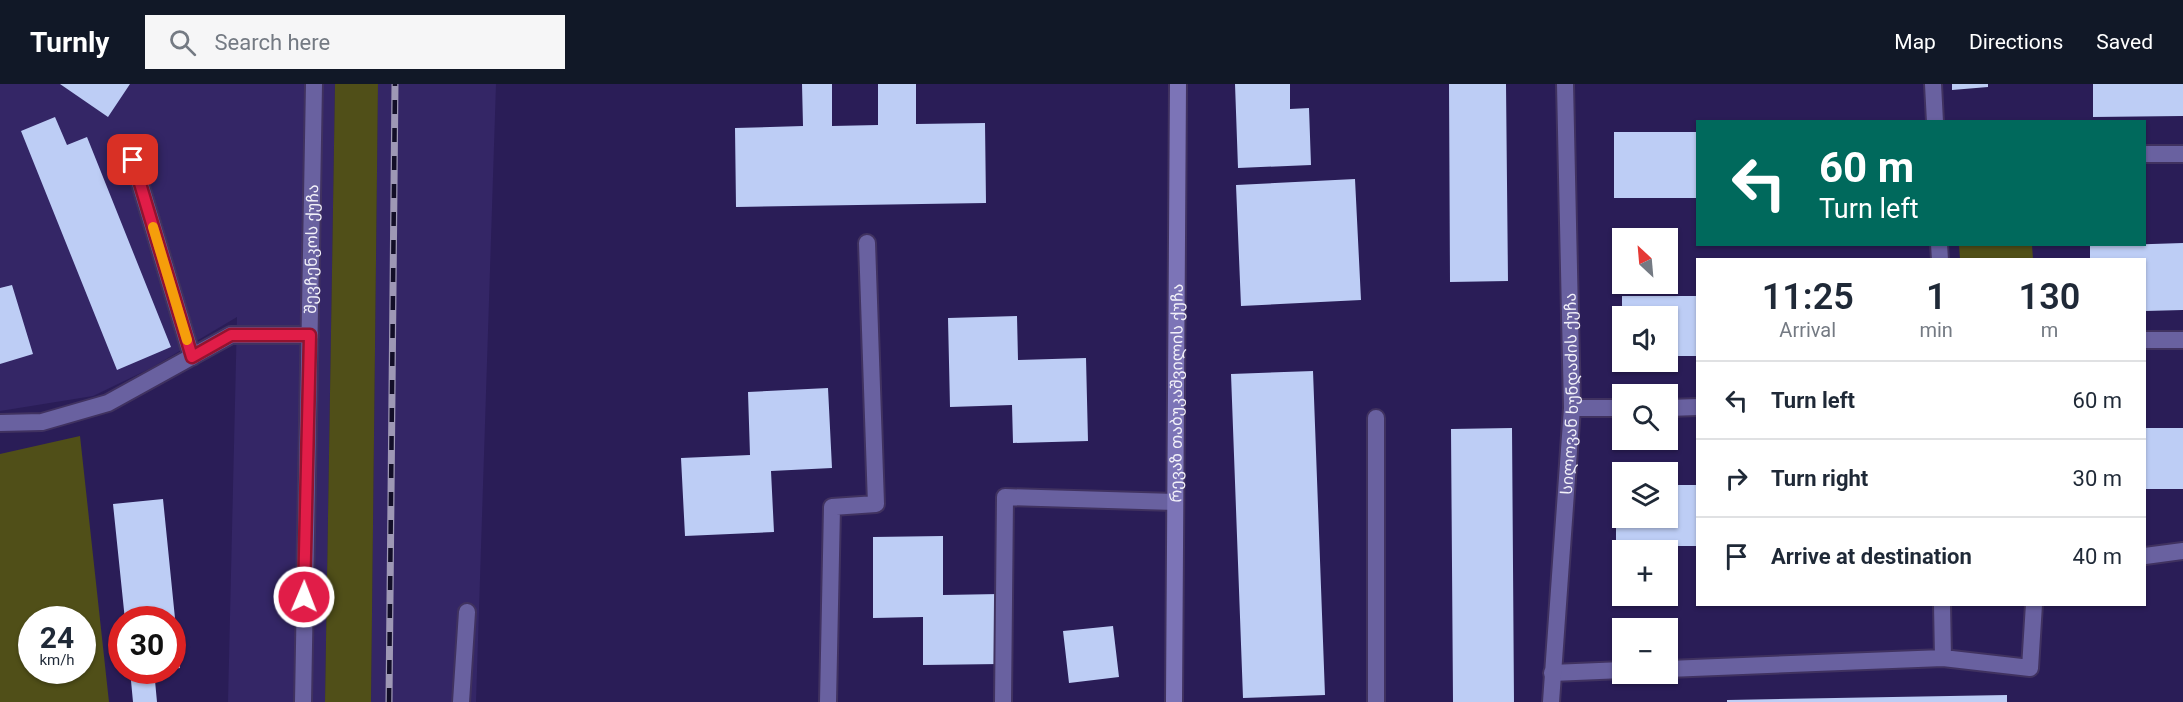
<!DOCTYPE html>
<html lang="en">
<head>
<meta charset="utf-8">
<style>
  body { margin:0; font-family:Roboto,"Noto Sans Georgian",sans-serif; background:#f6f6f7; color:#1f2937; height:100vh; display:flex; flex-direction:column; font-size:22px; white-space:nowrap }
  * { box-sizing:border-box; margin:0 }
  p { font-size:20px; color:#747a83 }
  .icon { flex:none; width:33px; height:33px; fill:none; stroke:currentColor; stroke-width:2; stroke-linecap:round; stroke-linejoin:round }
  .map { position:relative; flex:1; overflow:hidden }
  .sheet { position:absolute; left:1696px; top:174px; width:450px; height:348px; display:flex; flex-direction:column; background:#fff; border-radius:0px; box-shadow:0 2px 4px #0004 }
  .sheet>* { flex:none }
  .guide { position:absolute; left:1696px; top:36px; width:450px; height:126px; border-radius:0px; box-shadow:0 2px 4px #0004; background:#00695c; color:#fff; overflow:hidden }
  .needle { width:39px; rotate:334deg }
  .fabs { position:absolute; left:1612px; top:144px; display:grid; gap:12px }
  .fabs a { display:grid; place-items:center; width:66px; height:66px; border-radius:0px; background:#fff; box-shadow:0 2px 4px #0004; font-size:30px }
  .speed { position:absolute; left:18px; top:522px; display:flex; gap:12px; font-size:30px; font-weight:700; text-align:center }
  .speed>* { display:grid; place-content:center; width:78px; height:78px; border-radius:50%; background:#fff; box-shadow:0 2px 4px #0004; line-height:1 }
  .speed small { font-size:15px; font-weight:400 }
  .speed .limit { border:9px solid #d22; background:#fff; color:#111 }
  .pin { position:absolute; display:grid; place-items:center; width:51px; height:51px; color:#fff; margin:-26px; border-radius:12px; box-shadow:0 3px 9px #0006 }
  .me { position:absolute; width:66px; margin:-33px; rotate:1deg; stroke-linejoin:round; filter:drop-shadow(0 0 4px #0008) }
  .turn { display:flex; align-items:center; gap:21px; height:126px; padding:0 24px; font-size:27px }
  .turn .icon { width:78px; height:78px; stroke-width:2.5 }
  .turn b { display:block; font-size:42px; line-height:51px }
  .eta { display:flex; justify-content:space-evenly; align-items:center; height:102px; text-align:center }
  .eta b { font-size:36px; font-weight:600; line-height:42px }
  ul { padding:0; list-style:none }
  li { display:flex; align-items:center; gap:18px; height:78px; padding:0 24px; border-top:2px solid #e0e1e3 }
  li div { flex:1 }
  li b { display:block; font-size:22px }
  li em { font-style:normal }
  header { display:flex; align-items:center; gap:36px; box-sizing:border-box; height:84px; padding:0 30px; background:#111827; color:#fff }
  header strong { font-size:28px }
  nav { display:flex; gap:33px; margin-inline-start:auto; font-size:21px }
  .search { width:420px; height:54px; background:#f6f6f7; display:flex; align-items:center; gap:15px; box-sizing:border-box; padding:0 21px; border-radius:0px; color:#747a83; font-size:22px }
  .map>svg:first-child { display:block }
  .built { fill:#342666 }
  .green { fill:#504f18; fill-rule:evenodd }
  .building { fill:#bdcdf5 }
  .lines { fill:none; stroke-linecap:round; stroke-linejoin:round }
  .service-casing { stroke:#403260; stroke-width:20 }
  .minor-casing { stroke:#403260; stroke-width:20 }
  .secondary-casing { stroke:#403260; stroke-width:20 }
  .service { stroke:#6961a0; stroke-width:16 }
  .minor { stroke:#6961a0; stroke-width:16 }
  .secondary { stroke:#7c74b7; stroke-width:16 }
  .rail-casing { stroke:#9e98b5; stroke-width:7 }
  .rail { stroke:#120e27; stroke-width:4.5; stroke-dasharray:14; stroke-linecap:butt }
  .route-casing { stroke:#92132f; stroke-width:15 }
  .route { stroke:#e11d48; stroke-width:10 }
  .slow { stroke:#f59e0b; stroke-width:10 }
  .labels { text-anchor:middle; stroke-width:6; stroke-linejoin:round; paint-order:stroke }
  .street-label { font-size:16px; fill:#f2f1f9; stroke:#120e27 }
</style>
</head>
<body>
<header>
<strong>Turnly</strong>
<div class="search"><svg class="icon" aria-label="search" viewBox="0 0 24 24"><circle cx="10" cy="10" r="6"/><path d="M15 15l6 6"/></svg>Search here</div>
<nav><a>Map</a><a>Directions</a><a>Saved</a></nav>
</header>
<div class="map">
<svg width="2183" height="618" viewBox="0 0 2183 618">
  <rect width="100%" height="100%" fill="#2a1d57"/>
  <!-- built -->
  <path class="built" d="M0,0H335L325,618H228L237,233L151,284L93,312L0,327Z
    M378,0H496L476,618H371Z"/>
  <!-- green -->
  <path class="green" d="M335,0H378L371,618H325Z
    M1959,161H2032L2033,175H1960Z
    M80,352L109,618H0V370ZM32,536H82V586H32Z"/>
  <!-- building -->
  <path class="building" d="M60,0H130L108,33Z
    M802,0H832V42L878,41V0H916V40L985,39L986,119L736,123L735,44L803,42Z
    M1235,0H1290V25L1309,24L1311,81L1238,84Z
    M1449,0H1506L1508,197L1450,198Z
    M1952,0H1988V3L1952,6Z
    M2093,0H2183V32L2093,33Z
    M55,33L67,61L87,53L171,263L117,286L21,47Z
    M1614,48H1698V114H1614Z
    M1355,95L1361,216L1241,222L1236,101Z
    M2183,159V226L2145,227V176H2090V162Z
    M12,201L33,270L0,280V204Z
    M1622,212H1698V272H1668V232H1622Z
    M1017,232L1018,276L1086,274L1088,357L1013,359L1012,321L950,323L948,234Z
    M1313,287L1325,611L1243,614L1231,290Z
    M828,304L832,384L771,387L774,448L685,452L681,374L750,371L748,308Z
    M1512,344L1514,618H1453L1451,345Z
    M2145,344H2183V405H2145Z
    M1616,401H1623V434H1668V401H1698V462H1616Z
    M163,415L180,584L172,585V536H125L113,420Z
    M943,452V511L999,510L1000,580L923,581V533L873,534V453Z
    M1113,542L1119,593L1069,599L1063,547Z
    M130,586H154L157,618H133Z
    M2007,611V618H1727V616Z"/>
  <g class="lines">
    <defs>
      <path id="service" d="M1933,0L1935,38
        M2145,70H2183
        M133,76L192,273
        M1939,160L1940,176
        M2145,256H2183
        M1572,324H1623
        M1668,324L1698,323
        M1376,334V618
        M0,339L42,338L108,319L231,251H310
        M2145,472L2183,467
        M1942,520L1943,574
        M1668,585L1943,574L2030,584L2034,520
        M1552,589L1623,586
        M461,618L467,528
        M828,618L832,423L876,420L867,159
        M1003,618L1005,413L1175,418"/>
      <g id="minor">
        <path id="s1" d="M303,618L314,0"/>
        <path id="s2" d="M1551,618L1572,324L1565,0"/>
      </g>
      <g id="secondary">
        <path id="s3" d="M1174,618L1178,0"/>
      </g>
    </defs>
    <!-- service casing -->
    <use href="#service" class="service-casing"/>
    <!-- minor casing -->
    <use href="#minor" class="minor-casing"/>
    <!-- secondary casing -->
    <use href="#secondary" class="secondary-casing"/>
    <!-- service -->
    <use href="#service" class="service"/>
    <!-- minor -->
    <use href="#minor" class="minor"/>
    <!-- secondary -->
    <use href="#secondary" class="secondary"/>
    <defs>
      <path id="rail" d="M389,618L395,0"/>
    </defs>
    <!-- rail casing -->
    <use href="#rail" class="rail-casing"/>
    <!-- rail -->
    <use href="#rail" class="rail"/>
  </g>
  <g class="lines">
    <defs>
      <path id="route" d="M133,76L192,273L231,251H310L304,513"/>
    </defs>
    <!-- route casing -->
    <use href="#route" class="route-casing"/>
    <!-- route -->
    <use href="#route" class="route"/>
    <!-- slow -->
    <path class="slow" d="M153,143L187,256"/>
  </g>
  <g class="labels">
    <!-- street labels -->
    <g class="street-label">
      <text dy="6" stroke="none"><textPath href="#s1" startOffset="453">შევჩენკოს ქუჩა</textPath></text>
      <text dy="6" stroke="none"><textPath href="#s3" startOffset="309">რევაზ თაბუკაშვილის ქუჩა</textPath></text>
      <text dy="6" stroke="none"><textPath href="#s2" startOffset="309">სილოვან ხუნდაძის ქუჩა</textPath></text>
    </g>
  </g>
</svg>
<div class="fabs">
<a><svg class="needle" viewBox="-14 -14 28 28"><path d="M0-13l5 13h-10z" fill="#e53935"/><path d="M0 13l5-13h-10z" fill="#747a83"/></svg></a>
<a><svg class="icon" aria-label="sound" viewBox="0 0 24 24"><path d="M4 9h4l5-4v14l-5-4H4zM17 9q2 3 0 6"/></svg></a>
<a><svg class="icon" aria-label="search" viewBox="0 0 24 24"><circle cx="10" cy="10" r="6"/><path d="M15 15l6 6"/></svg></a>
<a><svg class="icon" aria-label="layers" viewBox="0 0 24 24"><path d="M12 4l9 5-9 5-9-5zM3 14l9 5 9-5"/></svg></a>
<a>+</a>
<a>−</a>
</div>
<div class="speed"><div>24<small>km/h</small></div><div class="limit">30</div></div>
<div class="pin" style="left:133px;top:76px;background:#d93025"><svg class="icon" aria-label="arrive" viewBox="0 0 24 24"><path d="M6 21V4h12l-3 4 3 4H6"/></svg></div>
<svg class="me" style="left:304px;top:513px" viewBox="-20 -20 40 40"><circle r="17" fill="#e11d48" stroke="#fff" stroke-width="3"/><path d="M0-11L8 9 0 5-8 9z" fill="#fff"/></svg>
<div class="guide">
<div class="turn"><svg class="icon" aria-label="left" viewBox="0 0 24 24"><path d="M17 20v-9H6M10 6l-5 5 5 5"/></svg><div><b>60 m</b>Turn left</div></div>
</div>
<section class="sheet">
<div class="eta">
<div><b>11:25</b><p>Arrival</p></div>
<div><b>1</b><p>min</p></div>
<div><b>130</b><p>m</p></div>
</div>
<ul>
<li><svg class="icon" aria-label="left" viewBox="0 0 24 24"><path d="M17 20v-9H6M10 6l-5 5 5 5"/></svg><div><b>Turn left</b></div><em>60 m</em></li>
<li><svg class="icon" aria-label="right" viewBox="0 0 24 24"><path d="M7 20v-9h11M14 6l5 5-5 5"/></svg><div><b>Turn right</b></div><em>30 m</em></li>
<li><svg class="icon" aria-label="arrive" viewBox="0 0 24 24"><path d="M6 21V4h12l-3 4 3 4H6"/></svg><div><b>Arrive at destination</b></div><em>40 m</em></li>
</ul>
</section>
</div>
</body>
</html>
